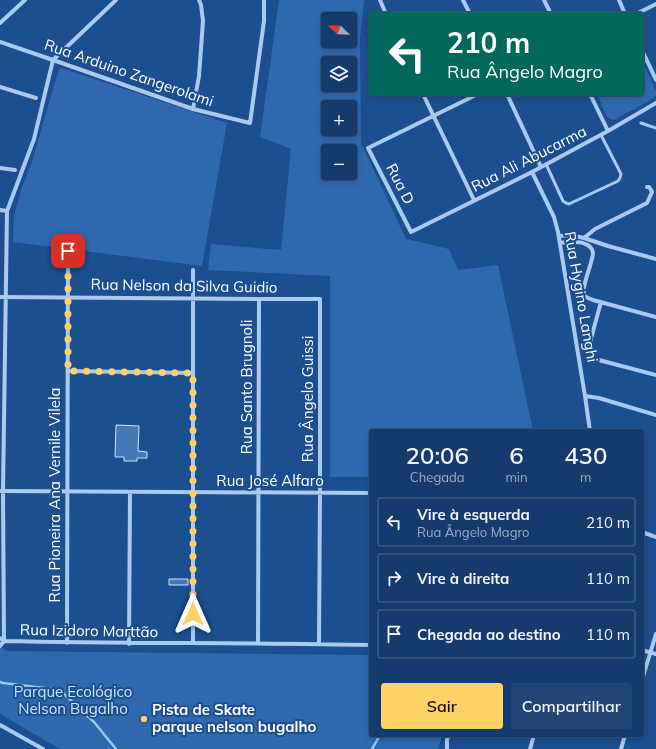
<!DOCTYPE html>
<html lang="pt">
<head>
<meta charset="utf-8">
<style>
  body { margin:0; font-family:Mulish,sans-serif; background:#214673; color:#f1f3f6; height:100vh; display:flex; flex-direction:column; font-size:15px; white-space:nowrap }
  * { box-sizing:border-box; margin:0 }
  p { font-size:13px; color:#9dadc1 }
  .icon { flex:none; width:22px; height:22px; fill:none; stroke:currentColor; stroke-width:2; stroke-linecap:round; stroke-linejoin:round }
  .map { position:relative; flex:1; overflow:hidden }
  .drawer { position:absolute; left:369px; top:429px; width:275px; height:308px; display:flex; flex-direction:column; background:#143b6b; border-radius:4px; box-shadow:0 2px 6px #0003,0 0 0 1px #33557e }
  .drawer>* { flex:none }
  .top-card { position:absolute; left:369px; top:12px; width:275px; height:84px; border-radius:4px; box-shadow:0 2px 6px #0003,0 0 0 1px #33557e; background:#00695c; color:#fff; overflow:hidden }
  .needle { width:26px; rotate:293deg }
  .tools { position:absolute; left:321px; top:12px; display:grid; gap:8px }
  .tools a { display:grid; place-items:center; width:36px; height:36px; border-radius:4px; background:#143b6b; box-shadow:0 2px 6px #0003,0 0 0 1px #33557e; font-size:20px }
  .pin { position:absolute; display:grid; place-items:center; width:34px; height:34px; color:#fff; margin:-17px; border-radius:8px; box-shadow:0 2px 6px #0006 }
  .me { position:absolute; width:44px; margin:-22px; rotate:0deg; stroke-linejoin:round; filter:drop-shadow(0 0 3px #0008) }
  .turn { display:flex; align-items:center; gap:14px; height:84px; padding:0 12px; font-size:18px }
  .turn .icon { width:52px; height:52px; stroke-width:2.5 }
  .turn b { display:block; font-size:28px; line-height:34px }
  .eta { display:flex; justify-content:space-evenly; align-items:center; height:68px; text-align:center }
  .eta b { font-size:24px; font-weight:600; line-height:28px }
  .button { display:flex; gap:8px; margin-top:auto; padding:8px 12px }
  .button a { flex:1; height:46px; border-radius:4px; background:#ffd166; color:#111; font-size:16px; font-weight:600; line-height:46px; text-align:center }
  .button a+a { background:#214673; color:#f1f3f6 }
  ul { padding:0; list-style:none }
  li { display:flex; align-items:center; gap:12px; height:50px; margin:0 8px 6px; padding:0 4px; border:2px solid #33557e; border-radius:4px }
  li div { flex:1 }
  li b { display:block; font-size:15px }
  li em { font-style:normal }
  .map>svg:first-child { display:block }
  .green { fill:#2e69ad; fill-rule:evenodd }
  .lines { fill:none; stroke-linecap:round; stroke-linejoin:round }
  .stream { stroke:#9cc4f0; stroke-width:2.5 }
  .building { fill:#4478b7; stroke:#cfe3fa }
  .service { stroke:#a9c9ee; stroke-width:3 }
  .minor { stroke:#a9c9ee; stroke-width:4 }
  .route { stroke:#ffd166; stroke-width:7; stroke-dasharray:0 12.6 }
  .poi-dot { fill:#ffd166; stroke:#1b4f8f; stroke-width:1.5 }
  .labels { text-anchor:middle; stroke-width:4; stroke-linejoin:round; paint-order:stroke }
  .street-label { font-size:15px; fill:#fff; stroke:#1b4f8f }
  .park-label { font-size:15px; fill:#cfe3fa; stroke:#1b4f8f }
  .poi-label { font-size:15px; font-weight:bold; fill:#fff; stroke:#1b4f8f; text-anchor:start }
</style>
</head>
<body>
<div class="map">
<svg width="656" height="749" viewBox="0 0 656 749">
  <rect width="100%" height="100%" fill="#1b4f8f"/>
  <!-- green -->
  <path class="green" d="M279,0H364L360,39L361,143L406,239L449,249L458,270L498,265L533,431H371V477H330V276L208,270L211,244L281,250L291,149L260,137ZM328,19H350V41H328ZM328,63H350V85H328ZM328,107H350V129H328ZM328,151H350V173H328Z
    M642,61L656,91V95L654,98L614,120L607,117L597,94H642Z
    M61,68L227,123L202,266L13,242L14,216L22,187L32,162L58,72Z
    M0,646L6,651L369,655L371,654V735H442L438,749H60L0,714Z"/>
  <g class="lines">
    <!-- stream -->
    <path class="stream" d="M0,682L3,683L53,689L62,692L94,722L116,749
      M372,749L380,735"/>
  </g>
  <!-- building -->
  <path class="building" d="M116,425L139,426L138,451L147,452V458H137V461H124V457H115Z
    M169,579H188V585H169Z"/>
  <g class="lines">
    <!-- service -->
    <path class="service" d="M641,123L656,128
      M546,164L563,201L566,203L569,204L618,181L620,178L621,174L601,135"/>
    <!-- minor -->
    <path class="minor" d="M380,0L386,14
      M463,0L470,14
      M544,0L551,14
      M619,0L625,14
      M636,14L656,4
      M0,23L25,0
      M0,42L53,60L193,109L250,123L264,21V0
      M642,50L656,80
      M53,60L116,0
      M0,87L36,98
      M423,94L474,200
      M478,94L368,148L411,232L532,172L608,131L656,103
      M507,94L541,167
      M590,94L608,131
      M193,109L199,76L203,21L201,5L199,0
      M0,168L15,170
      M532,172L554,217L558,232L585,396L590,431
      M0,210L7,211
      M559,236L570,235L584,238L608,246L656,259
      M584,238L595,229L647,203L652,192L651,190L649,187H647
      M560,243C566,242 571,241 576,242C583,242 592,245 593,253C593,257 591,262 590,266C587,275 584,284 583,293L586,297L593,300L656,317
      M0,297L259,299H320V493L319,644
      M601,302L589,346L591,356L595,359L656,375
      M68,371L193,373
      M585,396L599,398L656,415
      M0,491L371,493
      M642,532L656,537
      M0,638L4,641C127,644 249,642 371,645
      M4,641L3,491L7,211L34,139L53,60
      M67,643L68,251
      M193,643V270
      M258,643L259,299
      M129,644L130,492
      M0,646L4,641
      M642,650L656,654
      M642,680L656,634
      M0,725L43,749
      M447,749V740L448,735
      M530,749L534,735
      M621,749L625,735"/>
  </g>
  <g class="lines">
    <!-- route -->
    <path class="route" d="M68,251V371L193,373V614"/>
  </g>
  <!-- markers -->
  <circle class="poi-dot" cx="144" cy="719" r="4"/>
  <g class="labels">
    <!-- street labels -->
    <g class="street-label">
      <text transform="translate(129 73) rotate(19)" y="5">Rua Arduino Zangerolami</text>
      <text transform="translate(529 159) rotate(-27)" y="5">Rua Ali Abucarma</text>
      <text transform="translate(400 184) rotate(63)" y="5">Rua D</text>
      <text transform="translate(184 286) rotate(1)" y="5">Rua Nelson da Silva Guidio</text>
      <text transform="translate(581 297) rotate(80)" y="5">Rua Hygino Langhi</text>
      <text transform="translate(247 387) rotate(-90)" y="5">Rua Santo Brugnoli</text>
      <text transform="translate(308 399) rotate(-90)" y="5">Rua Ângelo Guissi</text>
      <text x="270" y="486">Rua José Alfaro</text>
      <text transform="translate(55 495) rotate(-90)" y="5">Rua Pioneira Ana Vernile Vilela</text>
      <text transform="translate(89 631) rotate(1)" y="5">Rua Izidoro Marttão</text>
    </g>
    <!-- park labels -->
    <g class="park-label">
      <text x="73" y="697">Parque Ecológico<tspan x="73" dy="17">Nelson Bugalho</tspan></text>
    </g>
    <!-- poi labels -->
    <g class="poi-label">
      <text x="152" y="715">Pista de Skate<tspan x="152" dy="17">parque nelson bugalho</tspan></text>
    </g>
  </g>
</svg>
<div class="tools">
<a><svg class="needle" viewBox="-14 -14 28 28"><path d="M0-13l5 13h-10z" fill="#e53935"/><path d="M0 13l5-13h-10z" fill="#9dadc1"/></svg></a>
<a><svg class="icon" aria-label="layers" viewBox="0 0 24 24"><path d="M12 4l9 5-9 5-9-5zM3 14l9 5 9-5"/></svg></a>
<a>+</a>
<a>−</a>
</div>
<div class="pin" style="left:68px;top:251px;background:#d93025"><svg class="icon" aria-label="arrive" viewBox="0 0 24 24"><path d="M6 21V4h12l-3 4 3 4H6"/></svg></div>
<svg class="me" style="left:193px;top:614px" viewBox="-20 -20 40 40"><path d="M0-17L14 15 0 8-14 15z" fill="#ffd166" stroke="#fff" stroke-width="4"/></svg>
<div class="top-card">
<div class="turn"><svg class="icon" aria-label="left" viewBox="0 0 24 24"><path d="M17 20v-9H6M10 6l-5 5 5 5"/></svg><div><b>210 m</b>Rua Ângelo Magro</div></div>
</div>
<section class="drawer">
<div class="eta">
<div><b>20:06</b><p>Chegada</p></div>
<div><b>6</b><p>min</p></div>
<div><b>430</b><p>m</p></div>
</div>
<ul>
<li><svg class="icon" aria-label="left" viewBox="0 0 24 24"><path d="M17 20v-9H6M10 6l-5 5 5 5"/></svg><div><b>Vire à esquerda</b><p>Rua Ângelo Magro</p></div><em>210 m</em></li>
<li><svg class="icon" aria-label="right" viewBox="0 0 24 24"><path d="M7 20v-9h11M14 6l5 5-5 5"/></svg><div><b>Vire à direita</b></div><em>110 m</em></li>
<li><svg class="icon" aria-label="arrive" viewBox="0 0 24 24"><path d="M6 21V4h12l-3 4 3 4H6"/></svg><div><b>Chegada ao destino</b></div><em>110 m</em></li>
</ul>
<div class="button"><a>Sair</a><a>Compartilhar</a></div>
</section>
</div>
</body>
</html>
